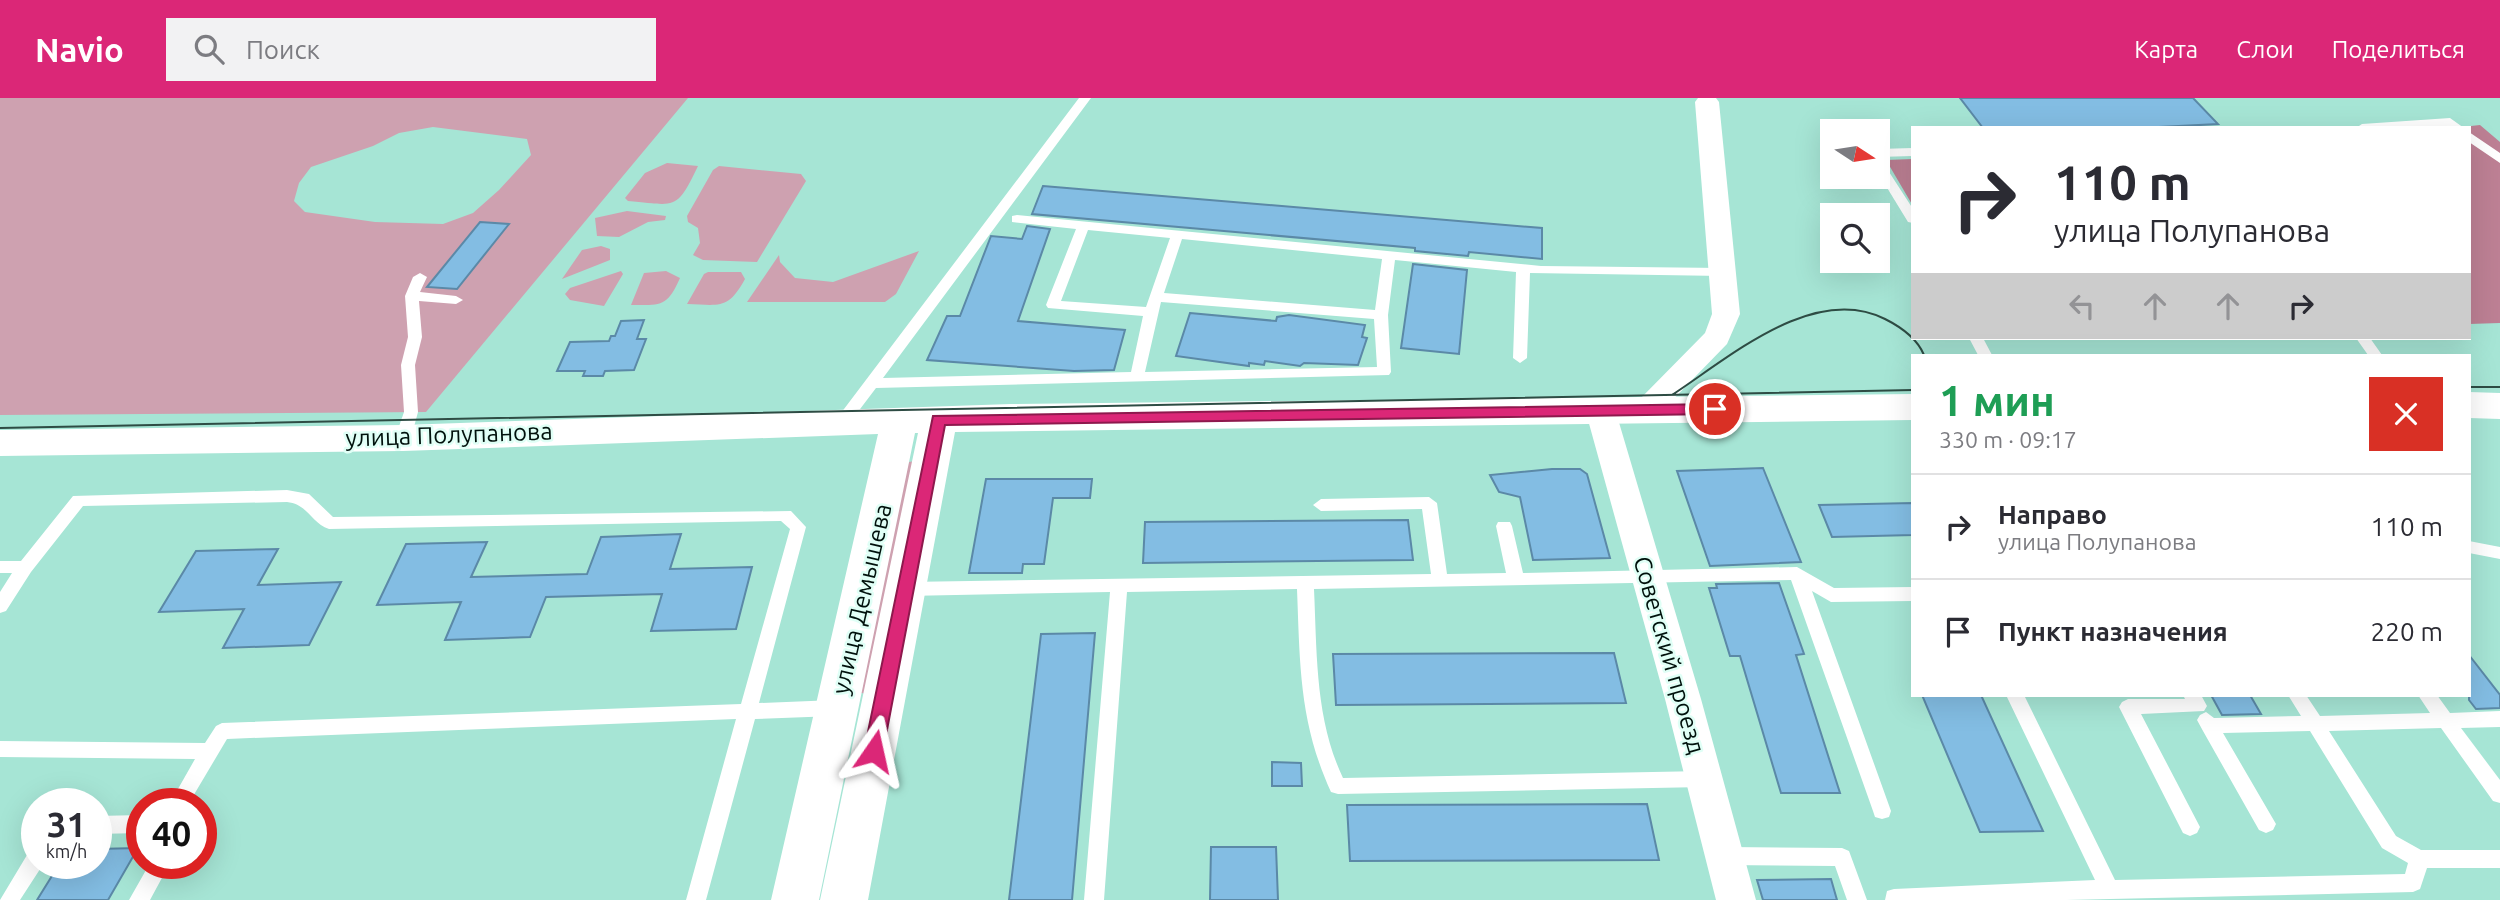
<!DOCTYPE html>
<html lang="ru">
<head>
<meta charset="utf-8">
<style>
  body { margin:0; font-family:Ubuntu,sans-serif; background:#f2f2f3; color:#2b2b33; height:100vh; display:flex; flex-direction:column; font-size:26px; white-space:nowrap }
  * { box-sizing:border-box; margin:0 }
  p { font-size:23px; color:#7c7c81 }
  .icon { flex:none; width:38px; height:38px; fill:none; stroke:currentColor; stroke-width:2; stroke-linecap:round; stroke-linejoin:round }
  .map { position:relative; flex:1; overflow:hidden }
  .sheet { position:absolute; left:1911px; top:256px; width:560px; height:343px; display:flex; flex-direction:column; background:#fff; border-radius:0px; box-shadow:0 7px 28px #0002 }
  .sheet>* { flex:none }
  .top-card { position:absolute; left:1911px; top:28px; width:560px; height:214px; border-radius:0px; box-shadow:0 7px 28px #0002; background:#fff; color:#2b2b33; overflow:hidden }
  .needle { width:46px; rotate:102deg }
  .fabs { position:absolute; left:1820px; top:21px; display:grid; gap:14px }
  .fabs a { display:grid; place-items:center; width:70px; height:70px; border-radius:0px; background:#fff; box-shadow:0 7px 28px #0002; font-size:35px }
  .speed { position:absolute; left:21px; top:690px; display:flex; gap:14px; font-size:35px; font-weight:700; text-align:center }
  .speed>* { display:grid; place-content:center; width:91px; height:91px; border-radius:50%; background:#fff; box-shadow:0 7px 28px #0002; line-height:1 }
  .speed small { font-size:18px; font-weight:400 }
  .speed .limit { border:10px solid #d22; background:#fff; color:#111 }
  .pin { position:absolute; display:grid; place-items:center; width:60px; height:60px; color:#fff; margin:-30px; border:4px solid #fff; border-radius:50%; box-shadow:0 2px 7px #0007 }
  .me { position:absolute; width:77px; margin:-38px; rotate:11deg; stroke-linejoin:round; filter:drop-shadow(0 0 5px #0008) }
  .turn { display:flex; align-items:center; gap:24px; height:147px; padding:0 28px; font-size:32px }
  .turn .icon { width:91px; height:91px; stroke-width:2.5 }
  .turn b { display:block; font-size:49px; line-height:60px }
  .lanes { display:flex; align-items:center; height:66px; padding:0 28px; background:#0003; justify-content:center; gap:35px; direction:ltr }
  .lanes .off { opacity:.35 }
  .round { display:grid; place-items:center; flex:none; width:74px; height:74px; border-radius:0px; background:#f2f2f3 }
  .summary { display:flex; align-items:center; justify-content:space-between; height:119px; padding:0 28px }
  h1 { font-size:42px; font-weight:600; line-height:52px; color:#1e9e55 }
  ul { padding:0; list-style:none }
  li { display:flex; align-items:center; gap:21px; height:105px; padding:0 28px; border-top:2px solid #e1e1e2 }
  li div { flex:1 }
  li b { display:block; font-size:26px }
  li em { font-style:normal }
  header { display:flex; align-items:center; gap:42px; box-sizing:border-box; height:98px; padding:0 35px; background:#db2777; color:#fff }
  header strong { font-size:33px }
  nav { display:flex; gap:38px; margin-inline-start:auto; font-size:24px }
  .search { width:490px; height:63px; background:#f2f2f3; display:flex; align-items:center; gap:18px; box-sizing:border-box; padding:0 24px; border-radius:0px; color:#7c7c81; font-size:26px }
  .map>svg:first-child { display:block }
  .green { fill:#cea1b0; fill-rule:evenodd }
  .forest { fill:#bd8094 }
  .building { fill:#83bde3; stroke:#5b89a7; stroke-width:2 }
  .lines { fill:none; stroke-linecap:round; stroke-linejoin:round }
  .lane { fill:#fff; fill-rule:evenodd }
  .street { fill:#fff; fill-rule:evenodd }
  .secondary { fill:#fff; fill-rule:evenodd }
  .tram { stroke:#2e4c44; stroke-width:2 }
  .route { fill:#db2777; stroke:#8e194d; stroke-width:2 }
  .labels { text-anchor:middle; stroke-width:5; stroke-linejoin:round; paint-order:stroke }
  .street-label { font-size:24px; fill:#00110c; stroke:#e0fff6 }
</style>
</head>
<body>
<header>
<strong>Navio</strong>
<div class="search"><svg class="icon" aria-label="search" viewBox="0 0 24 24"><circle cx="10" cy="10" r="6"/><path d="M15 15l6 6"/></svg>Поиск</div>
<nav><a>Карта</a><a>Слои</a><a>Поделиться</a></nav>
</header>
<div class="map">
<svg width="2500" height="802" viewBox="0 0 2500 802">
  <rect width="100%" height="100%" fill="#a6e5d5"/>
  <!-- green -->
  <path class="green" d="M0,0H688L426,314L0,317ZM433,29L527,41L531,57L499,92L473,115L443,126L375,124L305,114L294,103L299,85L311,69L373,48L399,35Z
    M667,65L698,68C676,114 676,107 628,103L625,100L645,75Z
    M719,68L801,76L806,83L757,164L703,162L693,157L700,145L698,130L688,124L687,118L713,72Z
    M627,113L666,118L665,122L648,124L619,139L597,138L595,120Z
    M601,148L610,151V162L562,181L582,152Z
    M919,153L896,196L885,204H747L779,157L780,164L795,180L833,184Z
    M621,173L623,176L604,208L570,202L565,196L570,190Z
    M666,173L680,180C667,209 662,207 631,207L644,175Z
    M708,174H741L745,181C728,212 720,207 687,206L704,176Z
    M915,363L868,596L861,595L905,372L909,364Z"/>
  <!-- forest -->
  <path class="forest" d="M2480,27L2500,44V225L2469,226V30H2453Z
    M1913,61V108L1886,62Z"/>
  <!-- building -->
  <path class="building" d="M1960,0H2193L2218,26L2139,30H1983Z
    M1043,88L1542,130V161L1469,154L1468,158L1415,153V150L1032,116Z
    M480,124L509,126L457,191L427,189Z
    M1027,128L1050,131L1018,223L1125,232L1114,272L1074,273L927,262L947,218H960L991,138L1022,141Z
    M1413,166L1467,172L1459,256L1401,250Z
    M1190,215L1276,223L1277,219L1289,217L1365,227L1362,239L1367,240L1358,267L1304,265L1300,268L1265,263L1264,267L1249,265V268L1176,258Z
    M644,222L637,241H646L634,272L605,273L603,278H583L585,273H557L570,244L609,243L611,238H615L621,223Z
    M1763,370L1801,464L1710,468L1677,373Z
    M1552,371H1580L1587,376L1610,460L1533,462L1520,399L1499,394L1490,377Z
    M986,381H1092L1090,400H1053L1044,466H1023L1022,475H969Z
    M1913,405V437L1832,439L1819,407Z
    M1408,422L1413,462L1143,465L1145,424Z
    M681,436L670,471L752,469L736,531L651,533L662,496L546,499L530,539L445,542L461,504L377,507L406,446L487,444L471,479L587,476L601,439Z
    M278,451L258,487L341,484L309,547L223,550L244,511L159,514L196,453Z
    M1779,485L1804,556L1796,557L1840,695H1781L1740,558H1730L1709,490H1717L1716,486Z
    M1095,535L1072,802H1009L1041,536Z
    M1614,555L1626,605L1336,607L1333,556Z
    M2469,557L2500,597V610L2476,611L2469,602Z
    M1922,597H1981L2043,733L1980,734Z
    M2211,597H2250L2261,616L2222,617Z
    M1272,664L1301,665L1302,688H1272Z
    M1647,706L1659,762L1350,763L1347,707Z
    M1211,749H1276L1278,802H1210Z
    M138,750L108,802H37L60,765H96V751Z
    M1831,781L1837,802H1763L1757,782Z"/>
  <g class="lines">
    <!-- lane -->
    <path class="lane" d="M1079,0H1091L883,280L1131,274L1143,218L1048,210L1046,207L1076,131L1012,124V118L1017,117L1541,168L1723,170L1730,174L1723,178L1530,175L1527,260L1520,265L1513,260L1516,174L1395,162L1388,217L1391,274L1389,277L876,290L851,323L839,329L834,328L832,324L841,315ZM1088,132L1170,140L1146,209L1061,203ZM1182,141L1382,161L1375,212L1164,195ZM1161,204L1374,221L1377,269L1145,274Z
      M2450,20L2464,30L2447,28L2356,30L2362,26Z
      M2469,34L2500,55V65L2469,44Z
      M1913,50V58L1878,59V51Z
      M1878,62L1882,63L1913,111V125L1908,124L1878,75Z
      M420,175L427,179L420,194L456,198L463,202L456,206L419,203L422,239L415,267L418,314L411,340L403,345L395,340L404,314L401,267L408,239L405,198L413,179Z
      M1969,240H1983L1992,257H1978Z
      M2356,240H2370L2382,257H2368Z
      M287,392L309,396L333,419L791,413L806,429L759,605L835,602L841,605L844,610L841,615L835,618L755,621L706,802H686L736,621L227,641L189,705H170L195,661L0,659V643L205,645L216,628L222,625L741,606L790,431L781,423L329,431C311,425 308,406 287,404L83,408L31,474L6,513L0,515V494L12,475H0V463H21L73,398Z
      M1429,399L1437,405L1447,476L1506,475L1496,428L1498,424H1510L1512,428L1523,475L1797,469L1834,490L1913,489V503L1831,504L1812,493L1891,713L1889,719L1882,721L1875,719L1873,713L1791,482L1314,491C1317,555 1315,621 1343,680L1704,673L1711,675L1713,681L1711,687L1704,689L1338,696L1331,694C1299,624 1300,566 1297,491L1127,494L1104,802H1084L1110,494L906,498L900,496L898,491L900,486L906,484L1431,476L1422,411L1321,413L1313,407L1321,401Z
      M2469,443L2500,449V461L2469,455Z
      M2006,597H2024L2115,782L2405,776L2408,765L2382,750L2310,633L2223,635L2276,726L2273,732L2266,735L2259,732L2203,633L2197,622L2200,617L2206,614L2214,620L2301,618L2288,597H2306L2320,618L2430,615L2418,597H2437L2450,615L2500,613V629L2461,630L2500,682V705L2493,703L2441,630L2329,633L2396,738L2421,752H2500V770H2427L2420,791L2413,794L2066,802H1885L1887,793L1894,791L2095,782Z
      M2183,597H2201L2207,608L2204,613L2141,616L2200,729L2197,735L2190,738L2183,735L2119,609L2122,604L2128,601H2185Z
      M142,717V735L96,736V718Z
      M37,749V765H44L20,802H0L30,752Z
      M1725,749L1842,750L1849,753L1867,802H1847L1835,768L1725,767L1718,764L1715,758L1718,752Z
      M150,765H170L150,802H129Z"/>
    <!-- street -->
    <path class="street" d="M1698,0H1716L1719,4L1740,216L1727,246L1658,317L1648,320L1638,317L1633,310L1638,303L1705,235L1712,216L1695,4Z
      M1600,301L1610,304L1615,311L1701,601L1756,802H1716L1665,601L1585,311L1590,304Z"/>
    <!-- secondary -->
    <path class="secondary" d="M2469,294L2500,295V321L2469,320Z
      M1913,296V322L955,334L868,802H820L918,335H915L819,802H771L878,336L403,353L0,358V332L403,327L1011,306Z"/>
    <!-- tram -->
    <path class="tram" d="M2469,289H2500
      M1672,297C1730,259 1814,185 1885,221C1901,229 1917,240 1924,257
      M0,330L1913,292"/>
  </g>
  <!-- route -->
  <path class="route" d="M1715,306L1722,311L1715,316L945,327L883,653L880,659H867L864,653L933,318Z"/>
  <g class="labels">
    <!-- street labels -->
    <g class="street-label">
      <text transform="translate(449 337) rotate(-2)" y="8">улица Полупанова</text>
      <text transform="translate(862 501) rotate(-77)" y="8">улица Демышева</text>
      <text transform="translate(1669 557) rotate(74)" y="8">Советский проезд</text>
    </g>
  </g>
</svg>
<div class="fabs">
<a><svg class="needle" viewBox="-14 -14 28 28"><path d="M0-13l5 13h-10z" fill="#e53935"/><path d="M0 13l5-13h-10z" fill="#7c7c81"/></svg></a>
<a><svg class="icon" aria-label="search" viewBox="0 0 24 24"><circle cx="10" cy="10" r="6"/><path d="M15 15l6 6"/></svg></a>
</div>
<div class="speed"><div>31<small>km/h</small></div><div class="limit">40</div></div>
<div class="pin" style="left:1715px;top:311px;background:#d93025"><svg class="icon" aria-label="arrive" viewBox="0 0 24 24"><path d="M6 21V4h12l-3 4 3 4H6"/></svg></div>
<svg class="me" style="left:874px;top:653px" viewBox="-20 -20 40 40"><path d="M0-17L14 15 0 8-14 15z" fill="#db2777" stroke="#fff" stroke-width="4"/></svg>
<div class="top-card">
<div class="turn"><svg class="icon" aria-label="right" viewBox="0 0 24 24"><path d="M7 20v-9h11M14 6l5 5-5 5"/></svg><div><b>110 m</b>улица Полупанова</div></div>
<div class="lanes"><svg class="icon off" aria-label="left" viewBox="0 0 24 24"><path d="M17 20v-9H6M10 6l-5 5 5 5"/></svg><svg class="icon off" aria-label="ahead" viewBox="0 0 24 24"><path d="M12 20V5M6 11l6-6 6 6"/></svg><svg class="icon off" aria-label="ahead" viewBox="0 0 24 24"><path d="M12 20V5M6 11l6-6 6 6"/></svg><svg class="icon" aria-label="right" viewBox="0 0 24 24"><path d="M7 20v-9h11M14 6l5 5-5 5"/></svg></div>
</div>
<section class="sheet">
<div class="summary"><div><h1>1 мин</h1><p>330 m · 09:17</p></div><a class="round" style="background:#d93025;color:#fff"><svg class="icon" aria-label="close" viewBox="0 0 24 24"><path d="M6 6l12 12M18 6L6 18"/></svg></a></div>
<ul>
<li><svg class="icon" aria-label="right" viewBox="0 0 24 24"><path d="M7 20v-9h11M14 6l5 5-5 5"/></svg><div><b>Направо</b><p>улица Полупанова</p></div><em>110 m</em></li>
<li><svg class="icon" aria-label="arrive" viewBox="0 0 24 24"><path d="M6 21V4h12l-3 4 3 4H6"/></svg><div><b>Пункт назначения</b></div><em>220 m</em></li>
</ul>
</section>
</div>
</body>
</html>
